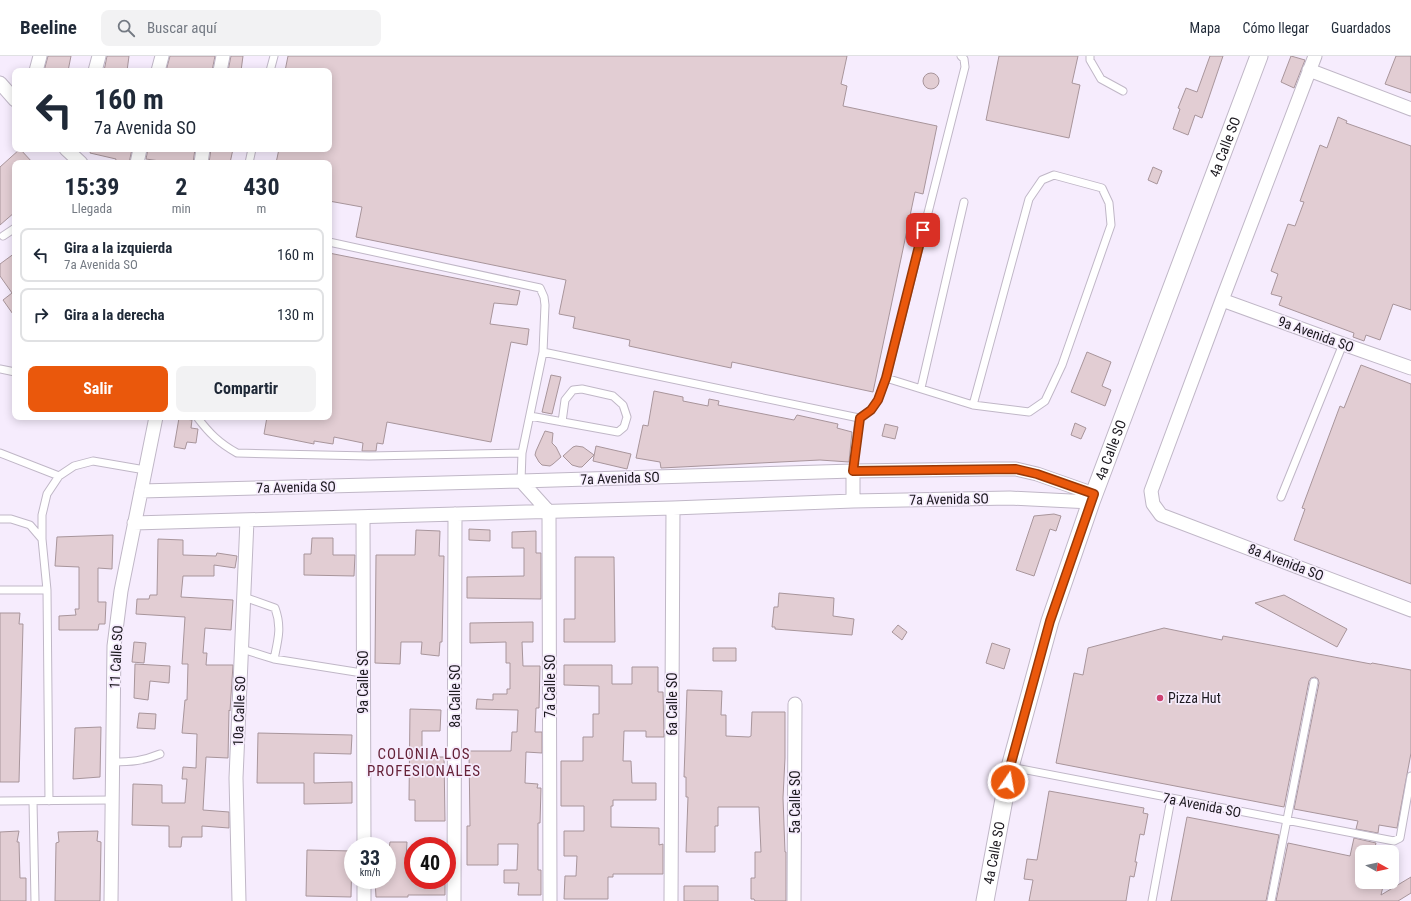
<!DOCTYPE html>
<html lang="es">
<head>
<meta charset="utf-8">
<style>
  body { margin:0; font-family:"Roboto Condensed",sans-serif; background:#f2f2f3; color:#1f2937; height:100vh; display:flex; flex-direction:column; font-size:15px; white-space:nowrap }
  * { box-sizing:border-box; margin:0 }
  p { font-size:13px; color:#747a83 }
  .icon { flex:none; width:22px; height:22px; fill:none; stroke:currentColor; stroke-width:2; stroke-linecap:round; stroke-linejoin:round }
  .map { position:relative; flex:1; overflow:hidden }
  .sheet { position:absolute; left:12px; top:104px; width:320px; height:260px; display:flex; flex-direction:column; background:#fff; border-radius:8px; box-shadow:0 2px 10px #0003 }
  .sheet>* { flex:none }
  .hud { position:absolute; left:12px; top:12px; width:320px; height:84px; border-radius:8px; box-shadow:0 2px 10px #0003; background:#fff; color:#1f2937; overflow:hidden }
  .needle { width:26px; rotate:98deg }
  .tools { position:absolute; left:1355px; top:789px; display:grid; gap:8px }
  .tools a { display:grid; place-items:center; width:44px; height:44px; border-radius:8px; background:#fff; box-shadow:0 2px 10px #0003; font-size:20px }
  .speed { position:absolute; left:344px; top:781px; display:flex; gap:8px; font-size:20px; font-weight:700; text-align:center }
  .speed>* { display:grid; place-content:center; width:52px; height:52px; border-radius:50%; background:#fff; box-shadow:0 2px 10px #0003; line-height:1 }
  .speed small { font-size:10px; font-weight:400 }
  .speed .limit { border:6px solid #d22; background:#fff; color:#111 }
  .pin { position:absolute; display:grid; place-items:center; width:34px; height:34px; color:#fff; margin:-17px; border-radius:8px; box-shadow:0 2px 6px #0006 }
  .me { position:absolute; width:44px; margin:-22px; rotate:12deg; stroke-linejoin:round; filter:drop-shadow(0 0 3px #0008) }
  .turn { display:flex; align-items:center; gap:14px; height:84px; padding:0 16px; font-size:18px }
  .turn .icon { width:52px; height:52px; stroke-width:2.5 }
  .turn b { display:block; font-size:28px; line-height:34px }
  .eta { display:flex; justify-content:space-evenly; align-items:center; height:68px; text-align:center }
  .eta b { font-size:24px; font-weight:700; line-height:28px }
  .primary-button { display:flex; gap:8px; margin-top:auto; padding:8px 16px }
  .primary-button a { flex:1; height:46px; border-radius:8px; background:#ea580c; color:#fff; font-size:16px; font-weight:700; line-height:46px; text-align:center }
  .primary-button a+a { background:#f2f2f3; color:#1f2937 }
  ul { padding:0; list-style:none }
  li { display:flex; align-items:center; gap:12px; height:54px; margin:0 8px 6px; padding:0 8px; border:2px solid #e0e1e3; border-radius:8px }
  li div { flex:1 }
  li b { display:block; font-size:15px }
  li em { font-style:normal }
  header { display:flex; align-items:center; gap:24px; box-sizing:border-box; height:56px; padding:0 20px; background:#fff; border-bottom:1px solid #e0e1e3 }
  header strong { font-size:19px }
  nav { display:flex; gap:22px; margin-inline-start:auto; font-size:14px }
  .search { width:280px; height:36px; background:#f2f2f3; display:flex; align-items:center; gap:10px; box-sizing:border-box; padding:0 14px; border-radius:8px; color:#747a83; font-size:15px }
  .map>svg:first-child { display:block }
  .building { fill:#e2cdd3; stroke:#a8959b }
  .lines { fill:none; stroke-linecap:round; stroke-linejoin:round }
  .service-casing { stroke:#c0b7c7; stroke-width:9 }
  .minor-casing { stroke:#c0b7c7; stroke-width:15 }
  .tertiary-casing { stroke:#c0b7c7; stroke-width:19 }
  .service { stroke:#fff; stroke-width:7 }
  .minor { stroke:#fff; stroke-width:13 }
  .tertiary { stroke:#fff; stroke-width:17 }
  .route-casing { stroke:#983908; stroke-width:10 }
  .route { stroke:#ea580c; stroke-width:7 }
  .poi-dot { fill:#ce4272; stroke:#f6ecfd; stroke-width:1.5 }
  .labels { text-anchor:middle; stroke-width:3.5; stroke-linejoin:round; paint-order:stroke }
  .street-label { font-size:14px; fill:#1b181e; stroke:#f6ecfd }
  .poi-label { font-size:14px; fill:#1b181e; stroke:#f6ecfd; text-anchor:start }
  .neighbourhood-label { font-size:15px; letter-spacing:1px; fill:#662238; stroke:#f6ecfd }
</style>
</head>
<body>
<header>
<strong>Beeline</strong>
<div class="search"><svg class="icon" aria-label="search" viewBox="0 0 24 24"><circle cx="10" cy="10" r="6"/><path d="M15 15l6 6"/></svg>Buscar aquí</div>
<nav><a>Mapa</a><a>Cómo llegar</a><a>Guardados</a></nav>
</header>
<div class="map">
<svg width="1411" height="845" viewBox="0 0 1411 845">
  <rect width="100%" height="100%" fill="#f6ecfd"/>
  <!-- building -->
  <path class="building" d="M48,0H71L68,15H44Z
    M107,0H129L127,15H104Z
    M170,0H215L212,15H166Z
    M231,0H243L241,15H228Z
    M288,0H847L841,28L847,30L843,50L937,70L923,138L915,136L873,336L732,306L731,312L629,290L630,284L573,272L575,261L559,258L566,224L356,181L362,151L329,145V107H276L279,93H329V15H285Z
    M999,0H1078L1072,27L1080,29L1069,82L986,64Z
    M1210,0H1223L1202,62L1195,59L1188,79L1173,73L1180,53L1178,52L1186,32L1197,36Z
    M1291,0L1305,4L1294,32L1281,26Z
    M1396,0H1411V37L1385,28Z
    M923 25a8 8 0 1 1 16 0a8 8 0 1 1-16 0Z
    M1338,61L1347,65L1346,67L1411,90V254L1393,248L1380,284L1366,279L1364,285L1353,281L1354,277L1279,249L1282,241L1271,238L1278,218L1271,215L1288,168L1295,170L1304,146L1300,145L1320,89L1327,92Z
    M20,93L33,107H15V156L0,169V111Z
    M91,93H132L129,107H115L116,103L90,97Z
    M148,93H195L193,107H160V105L146,103Z
    M211,93H233L230,107H209Z
    M1153,111L1162,115L1157,128L1148,124Z
    M15,197V261L3,244L12,237L0,220V208Z
    M329,197L520,235L517,249L494,247L490,268L529,273L527,289L511,286L491,386L387,366L383,388L377,387L376,395H362L363,387L334,381L333,388L314,385V388L264,378L267,361H329Z
    M1087,296L1111,306L1102,330L1111,334L1105,350L1071,336Z
    M1361,309L1411,328V528L1294,484L1305,453L1302,452L1340,350L1344,352Z
    M551,319L561,321L552,358L542,356Z
    M654,335L683,341V345L708,350L709,343L719,345L718,349L794,364L797,359L838,368L837,372L852,376L849,406L820,404L661,412L660,406L636,402L643,369L648,370Z
    M179,362L192,364L191,372L198,373L196,387L187,386L185,393L174,391Z
    M1075,367L1086,372L1081,383L1071,379Z
    M885,368L898,371L895,383L882,380Z
    M545,375L553,377L552,387L556,391L561,401L553,408L550,410L542,409L539,406L535,399L536,395Z
    M576,390L583,391L594,399L582,411H579L572,409L563,400L573,391Z
    M596,390L631,398L627,413L593,405Z
    M1054,458L1061,460L1056,475L1050,473L1034,520L1016,514L1034,460Z
    M469,473L490,474V485L469,484Z
    M416,474L440,475L439,500H444L442,586H440L439,600L421,598L422,586H401L400,608L375,607L376,499H415Z
    M536,475V497H541V543L467,542V521L524,520V492H512V476Z
    M113,479L112,513L98,512V546H106L105,568H99L98,574H59V560L76,559L75,553H79V511L55,510L57,481Z
    M312,482H333V499H355L354,520L304,519V498H311Z
    M158,483L183,484V499L216,500L217,497L237,500L235,512L214,509V520H183L181,541L233,544L231,574L205,572L203,597H207L206,609H233L230,655L229,654L228,702L206,701L203,754L229,756V772L202,770V781H182L181,791H169V770L132,769L133,728L162,729V747H185L187,723H182L183,711L196,712L197,678L182,677L185,644H187L188,608H182L185,561L136,558L137,543H149L150,539H157Z
    M575,501H614L615,586H564V563H575Z
    M779,537L834,542L833,560L854,563L852,579L775,573V571H772L774,551H778Z
    M1284,539L1347,573L1337,591L1255,547Z
    M0,557H20L19,568H23L19,726H0Z
    M533,566V586H522L523,610H540L539,652H536L535,676H542V697L526,696L525,727L538,728L537,732H541L540,767H538V814H541V839H518L519,827H504V814H517L518,788H498V809H467V770H470L469,695H511L512,676H517L518,654L476,653L477,643L493,644V638H507V633H510V607H506V586L470,587V567Z
    M898,569L907,576L902,584L892,576Z
    M1164,572L1222,584L1223,580L1371,608L1372,607L1411,614V697L1397,772L1379,769L1378,777L1356,773L1358,765L1294,753L1319,627L1318,623L1315,621L1311,622L1309,625L1284,751L1056,707L1074,617L1083,619L1088,592Z
    M134,586L146,587L144,607L132,606Z
    M992,587L1010,593L1004,613L986,607Z
    M713,592H736V605H713Z
    M135,608L170,610L169,627L150,625L148,644L134,642Z
    M564,609H612V628H632V611H658V636H663L664,681H646V675H624L623,705H631L632,727H656V744H613V750H611V771L659,772V789L663,788V818H613V821H608V843H564L565,820H576L577,800H564V775H584V750H561V705H583V681H593V658H599V630L564,629Z
    M687,634L722,635L721,659H726V680L749,681L751,680L752,656H785V702L783,742L785,796H786V845H755L754,843H751V822H755V796H761L759,751H718V770H715V796H686L688,741H686V721H684Z
    M410,653L441,654L440,675H422V701H444L445,765H415V744H409Z
    M139,657L156,658L155,673L137,672Z
    M101,671L100,721L73,723L75,672Z
    M258,677L352,679L351,698L314,697V727L352,726V747L304,748V727H257Z
    M1049,735L1144,752L1143,757L1148,758L1144,779L1140,778L1135,806H1137L1134,821L1130,820L1126,845H1029L1033,824L1024,823L1027,803L1037,804Z
    M1187,761L1279,779L1266,845H1171Z
    M19,775L17,786H19L20,822H26V845H0V776Z
    M98,775L97,785L101,786L100,845H55L56,787L59,786L58,776Z
    M1354,782L1376,787L1374,795L1362,793V826H1384L1381,839L1411,821V837L1398,845H1276L1288,787L1350,800Z
    M390,786H407L406,803H413V824H445V839H408V841H376L375,824H387V793H389Z
    M307,794L352,795L351,841L306,840Z
    M684,830H718V845H684Z"/>
  <g class="lines">
    <defs>
      <path id="service" d="M1090,0V4L1101,23L1123,35
        M270,15L274,0
        M249,107L252,93
        M3,180L15,172
        M329,186L540,232L544,241L545,249L543,296L522,397L521,425
        M543,296L859,362L871,354L878,344L886,322L965,11L964,3L961,0
        M0,313L15,316
        M886,322L973,349L1029,356L1045,345L1062,309L1111,169L1109,147L1102,132L1054,119L1042,124L1029,143L973,349
        M921,332L964,146
        M530,360L618,376L624,371L627,361L623,349L613,340L582,333L573,334L565,344L562,366
        M197,361C209,377 219,387 237,397L369,400L522,397
        M0,397L59,420L74,410L93,405L145,414
        M853,415L859,362
        M1281,441L1343,288
        M0,463H11L30,469L42,483L47,534L49,745
        M42,483V459L47,438L59,420
        M0,534H47
        M244,541L275,552C282,571 278,584 274,603
        M242,593L274,603L362,617
        M113,706C131,706 143,705 160,698
        M1011,711L1394,785L1400,782L1411,720
        M0,745L111,744
        M33,745L35,845
        M1152,845L1171,743
        M1271,845L1314,626"/>
      <path id="minor" d="M1315,0L1222,244L1151,435L1153,448L1161,459L1411,554
        M1309,14L1411,53
        M36,15L40,0
        M95,15L99,0
        M158,15L162,0
        M220,15L223,0
        M0,27L15,44
        M66,93L81,107
        M137,107L140,93
        M201,107L203,93
        M1222,244L1343,288L1411,312
        M853,415V445
        M521,425L549,456L550,845
        M141,435L521,425L853,415L990,413H1016L1037,418L1094,438
        M363,461L364,790
        M134,467L673,452L853,445L1010,442L1091,446
        M364,824V845
        M111,845L114,590L121,535L156,361
        M239,845L236,722L247,464
        M454,845L455,458
        M671,845L673,452
        M794,845L795,648"/>
      <g id="tertiary">
        <path id="s1" d="M985,845L1010,711L1050,565L1091,446L1259,0"/>
      </g>
    </defs>
    <!-- service casing -->
    <use href="#service" class="service-casing"/>
    <!-- minor casing -->
    <use href="#minor" class="minor-casing"/>
    <!-- tertiary casing -->
    <use href="#tertiary" class="tertiary-casing"/>
    <!-- service -->
    <use href="#service" class="service"/>
    <!-- minor -->
    <use href="#minor" class="minor"/>
    <!-- tertiary -->
    <use href="#tertiary" class="tertiary"/>
  </g>
  <g class="lines">
    <defs>
      <path id="route" d="M923,174L886,322L878,344L871,354L860,362L853,415L1016,413L1037,418L1094,438L1050,565L1010,711L1008,726"/>
    </defs>
    <!-- route casing -->
    <use href="#route" class="route-casing"/>
    <!-- route -->
    <use href="#route" class="route"/>
  </g>
  <!-- markers -->
  <circle class="poi-dot" cx="1160" cy="642" r="4"/>
  <g class="labels">
    <!-- street labels -->
    <g class="street-label">
      <text dy="5" stroke="none"><textPath href="#s1" startOffset="793">4a Calle SO</textPath></text>
      <text transform="translate(1316 278) rotate(20)" y="5">9a Avenida SO</text>
      <text dy="5" stroke="none"><textPath href="#s1" startOffset="469">4a Calle SO</textPath></text>
      <text transform="translate(620 422) rotate(-2)" y="5">7a Avenida SO</text>
      <text transform="translate(296 431) rotate(-1)" y="5">7a Avenida SO</text>
      <text transform="translate(949 443) rotate(-1)" y="5">7a Avenida SO</text>
      <text transform="translate(1286 506) rotate(21)" y="5">8a Avenida SO</text>
      <text transform="translate(116 601) rotate(-87)" y="5">11 Calle SO</text>
      <text transform="translate(363 626) rotate(-90)" y="5">9a Calle SO</text>
      <text transform="translate(550 630) rotate(-90)" y="5">7a Calle SO</text>
      <text transform="translate(455 640) rotate(-90)" y="5">8a Calle SO</text>
      <text transform="translate(672 648) rotate(-90)" y="5">6a Calle SO</text>
      <text transform="translate(239 655) rotate(-88)" y="5">10a Calle SO</text>
      <text transform="translate(795 746) rotate(-90)" y="5">5a Calle SO</text>
      <text transform="translate(1202 749) rotate(11)" y="5">7a Avenida SO</text>
      <text dy="5" stroke="none"><textPath href="#s1" startOffset="49">4a Calle SO</textPath></text>
    </g>
    <!-- poi labels -->
    <g class="poi-label">
      <text x="1168" y="647">Pizza Hut</text>
    </g>
    <!-- neighbourhood labels -->
    <g class="neighbourhood-label">
      <text x="424" y="703">COLONIA LOS<tspan x="424" dy="17">PROFESIONALES</tspan></text>
    </g>
  </g>
</svg>
<div class="tools">
<a><svg class="needle" viewBox="-14 -14 28 28"><path d="M0-13l5 13h-10z" fill="#e53935"/><path d="M0 13l5-13h-10z" fill="#747a83"/></svg></a>
</div>
<div class="speed"><div>33<small>km/h</small></div><div class="limit">40</div></div>
<div class="pin" style="left:923px;top:174px;background:#d93025"><svg class="icon" aria-label="arrive" viewBox="0 0 24 24"><path d="M6 21V4h12l-3 4 3 4H6"/></svg></div>
<svg class="me" style="left:1008px;top:726px" viewBox="-20 -20 40 40"><circle r="17" fill="#ea580c" stroke="#fff" stroke-width="3"/><path d="M0-11L8 9 0 5-8 9z" fill="#fff"/></svg>
<div class="hud">
<div class="turn"><svg class="icon" aria-label="left" viewBox="0 0 24 24"><path d="M17 20v-9H6M10 6l-5 5 5 5"/></svg><div><b>160 m</b>7a Avenida SO</div></div>
</div>
<section class="sheet">
<div class="eta">
<div><b>15:39</b><p>Llegada</p></div>
<div><b>2</b><p>min</p></div>
<div><b>430</b><p>m</p></div>
</div>
<ul>
<li><svg class="icon" aria-label="left" viewBox="0 0 24 24"><path d="M17 20v-9H6M10 6l-5 5 5 5"/></svg><div><b>Gira a la izquierda</b><p>7a Avenida SO</p></div><em>160 m</em></li>
<li><svg class="icon" aria-label="right" viewBox="0 0 24 24"><path d="M7 20v-9h11M14 6l5 5-5 5"/></svg><div><b>Gira a la derecha</b></div><em>130 m</em></li>
</ul>
<div class="primary-button"><a>Salir</a><a>Compartir</a></div>
</section>
</div>
</body>
</html>
